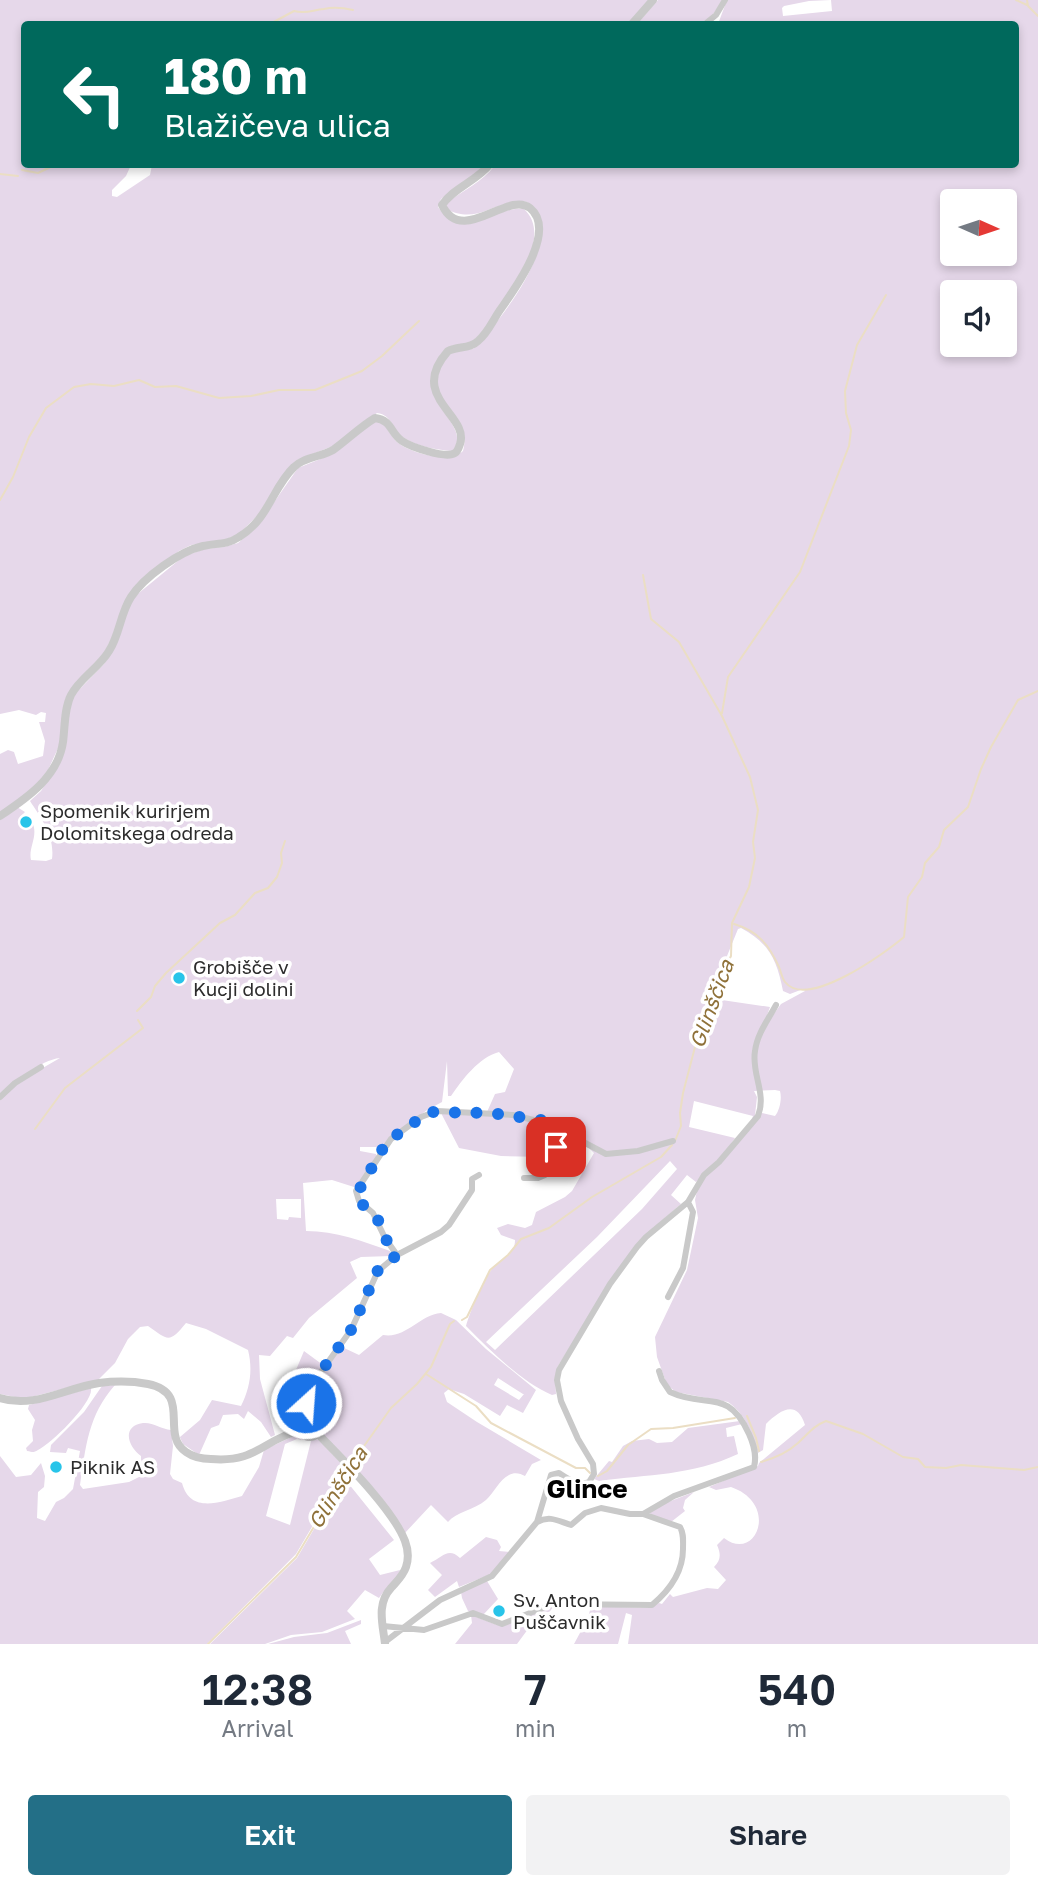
<!DOCTYPE html>
<html lang="en">
<head>
<meta charset="utf-8">
<style>
  body { margin:0; font-family:"Golos Text",sans-serif; background:#f2f2f3; color:#1f2937; height:100vh; display:flex; flex-direction:column; font-size:26px; white-space:nowrap }
  * { box-sizing:border-box; margin:0 }
  p { font-size:23px; color:#747a83 }
  .icon { flex:none; width:38px; height:38px; fill:none; stroke:currentColor; stroke-width:2; stroke-linecap:round; stroke-linejoin:round }
  .map { position:relative; height:1644px; overflow:hidden }
  .side { display:flex; flex-direction:column; background:#fff; flex:1 }
  .side>* { flex:none }
  .hud { position:absolute; left:21px; top:21px; width:998px; height:147px; border-radius:7px; box-shadow:0 4px 10px #0003; background:#00695c; color:#fff; overflow:hidden }
  .needle { width:46px; rotate:93deg }
  .buttons { position:absolute; left:940px; top:189px; display:grid; gap:14px }
  .buttons a { display:grid; place-items:center; width:77px; height:77px; border-radius:7px; background:#fff; box-shadow:0 4px 10px #0003; font-size:35px }
  .pin { position:absolute; display:grid; place-items:center; width:60px; height:60px; color:#fff; margin:-30px; border-radius:14px; box-shadow:0 4px 10px #0006 }
  .me { position:absolute; width:77px; margin:-38px; rotate:26deg; stroke-linejoin:round; filter:drop-shadow(0 0 5px #0008) }
  .turn { display:flex; align-items:center; gap:24px; height:147px; padding:0 28px; font-size:32px }
  .turn .icon { width:91px; height:91px; stroke-width:2.5 }
  .turn b { display:block; font-size:49px; line-height:60px }
  .eta { display:flex; justify-content:space-evenly; align-items:center; height:119px; text-align:center }
  .eta b { font-size:42px; font-weight:600; line-height:49px }
  .primary-button { display:flex; gap:14px; margin-top:auto; padding:14px 28px }
  .primary-button a { flex:1; height:80px; border-radius:7px; background:#236f87; color:#fff; font-size:28px; font-weight:600; line-height:80px; text-align:center }
  .primary-button a+a { background:#f2f2f3; color:#1f2937 }
  .map>svg:first-child { display:block }
  .green { fill:#e6d8ea; fill-rule:evenodd }
  .lines { fill:none; stroke-linecap:round; stroke-linejoin:round }
  .stream { stroke:#ebdec4; stroke-width:2 }
  .minor { stroke:#c9c9c9; stroke-width:6 }
  .tertiary { stroke:#c9c9c9; stroke-width:8 }
  .route { stroke:#1a73e8; stroke-width:12; stroke-dasharray:0 21.6 }
  .poi-dot { fill:#28c4e9; stroke:#fff; stroke-width:2.5 }
  .labels { text-anchor:middle; stroke-width:7; stroke-linejoin:round; paint-order:stroke }
  .poi-label { font-size:19px; fill:#2c2c2c; stroke:#fff; text-anchor:start }
  .water-label { font-size:21px; font-style:italic; fill:#8f7139; stroke:#fff }
  .district-label { font-size:26px; font-weight:bold; fill:#000; stroke:#fff }
</style>
</head>
<body>
<div class="map">
<svg width="1038" height="1644" viewBox="0 0 1038 1644">
  <rect width="100%" height="100%" fill="#fff"/>
  <!-- green -->
  <path class="green" d="M0,0H651L630,24H24V164L131,165L126,176L112,190V196L117,197L150,175L152,165H486L441,199L438,207C464,244 494,205 524,209C552,235 516,283 500,306C492,317 485,331 474,340C463,349 452,339 441,354C407,402 474,421 453,451C437,450 419,447 404,438C392,431 393,415 377,413L333,446L297,460L260,513L239,534L224,540L191,545L179,551L140,582L101,659L73,687L60,744L48,770L37,786L0,813V754L8,750L14,752L18,764L43,756L45,741L39,722H45L46,713L41,712L36,715L19,710L0,714Z
    M658,0H723L711,17L699,24H637Z
    M727,0H1038V1644H628L632,1615L626,1613L618,1644H574L588,1618L591,1606L648,1608L659,1603L662,1604L670,1594L673,1597L707,1588L718,1589L726,1580L714,1567C721,1560 721,1554 717,1545L724,1538C756,1563 780,1504 731,1487L716,1490L709,1487L758,1466L759,1463L805,1425C797,1399 780,1410 766,1424L763,1450L758,1453C752,1432 745,1414 728,1402L676,1392L667,1385L657,1357L655,1337L687,1270L698,1218L695,1200L698,1186L704,1177L721,1162L751,1122L753,1116L694,1101L689,1127L735,1138L721,1158L696,1182L687,1175L671,1195L681,1204L644,1236L630,1253L558,1366L555,1377L556,1394L552,1395C520,1381 491,1351 466,1326C469,1315 482,1282 489,1273C499,1259 515,1257 515,1240L501,1235L497,1228L508,1224L525,1228L532,1225L536,1212L565,1197L572,1191L594,1153L587,1146L569,1157H557L555,1154L563,1128L540,1118L487,1112L495,1094L505,1092L514,1069L499,1052C479,1057 462,1080 451,1096H448L447,1061L442,1102L427,1110L383,1145L378,1147H360V1151L376,1154V1159L358,1186L354,1187L332,1180L303,1183L306,1231C336,1231 362,1241 390,1251L391,1256L361,1257L350,1262L357,1278L309,1318L293,1338L287,1336L270,1356L259,1355L260,1379L275,1435L271,1437L261,1422L248,1411L244,1419L238,1414L223,1415L219,1425L211,1428L199,1455L183,1444L178,1433L180,1437L200,1420L212,1400L241,1406C250,1388 253,1370 248,1350L206,1329L186,1323C169,1344 168,1340 148,1326L140,1327L128,1339L115,1363L98,1380L31,1397L20,1398L0,1394V1099L15,1084L60,1058C40,1060 16,1082 0,1096V819L17,807L25,812L20,817L25,825L32,822C39,836 28,847 31,860L46,861L52,859C55,836 41,818 30,801L41,791L59,763L65,749L69,709L74,695L104,664L114,649L125,613L134,597L184,556L205,549L224,547L238,543L256,528L298,468L328,456L368,425L378,421L383,422C387,428 391,436 396,441C408,453 449,464 463,451C471,419 444,417 438,392C435,381 439,358 451,352C457,349 467,350 473,349C499,322 549,260 540,220C538,212 532,207 527,202C495,198 479,226 446,209L447,203C463,190 483,182 495,165L725,166L1015,164V24H718ZM831,0L832,11L783,16L782,8L784,6L809,1ZM952,201H1004V254H952ZM952,292H1004V345H952ZM741,928C769,943 777,960 783,991L790,994L803,989L805,991L781,1004L769,1021H765L770,1007L715,999L714,988L738,929ZM775,1090L780,1091C782,1098 780,1110 775,1116L762,1113L755,1115L757,1097L754,1091ZM670,1161L677,1169L642,1209L495,1350L486,1342L597,1237ZM276,1199H301V1218L289,1217L288,1220L277,1219Z
    M441,1113C477,1114 522,1110 554,1130C555,1140 552,1149 545,1157L501,1156L459,1148Z
    M441,1313L456,1320L486,1349L536,1390L523,1413L507,1405L500,1416L464,1394L449,1389L444,1393L447,1402L477,1422L541,1460L532,1464L525,1476C520,1473 514,1472 509,1475C499,1480 494,1493 486,1500C474,1510 456,1512 448,1522L431,1505L404,1534L320,1432V1421L308,1415C306,1388 327,1367 342,1347L359,1355L383,1335C406,1339 419,1315 441,1313ZM498,1378L523,1394H524L519,1400L494,1385Z
    M304,1351L323,1365L307,1389L302,1416L292,1401L290,1373L296,1370Z
    M115,1385C88,1416 86,1445 80,1485L83,1489L129,1482L141,1476V1456C128,1447 121,1426 143,1423C153,1422 161,1429 171,1430L173,1446L170,1474L173,1479L182,1483C190,1513 218,1503 242,1496L259,1467L264,1450L300,1433L303,1436L319,1440L346,1469L296,1554L207,1644H0V1456L16,1477L31,1475L41,1463L45,1476L44,1487L38,1492L37,1518L45,1521L56,1502L64,1498L73,1489L80,1451L68,1448L66,1453L50,1452L51,1445L84,1412L102,1386ZM297,1439L311,1441L290,1525L266,1516L285,1444Z
    M91,1388C94,1402 51,1444 38,1450C33,1453 33,1452 27,1451L26,1448L33,1441L32,1430L35,1420L28,1409L29,1405Z
    M740,1421L742,1424L726,1428L727,1437L734,1436L738,1454C691,1476 649,1474 599,1481L594,1479L609,1461L612,1462L623,1446L632,1441L649,1439L657,1443L672,1442L688,1428Z
    M344,1478L394,1540L369,1559L380,1575L400,1570C398,1579 385,1589 379,1598L365,1590L347,1611L355,1619L322,1632L291,1635L265,1644H210L297,1558Z
    M694,1492L685,1500L683,1508L685,1511L671,1522L650,1514L649,1512L658,1506Z
    M486,1537L497,1540L501,1547L499,1551L510,1552L491,1574L459,1587L457,1581L435,1597L428,1590L442,1575L430,1563C443,1557 448,1547 460,1558Z
    M487,1581L498,1599L483,1615L468,1611L462,1598L461,1592Z
    M554,1606L547,1615L544,1632L531,1625L517,1644H455L472,1623L471,1615L497,1625Z
    M361,1620V1624L345,1631L351,1644H268L294,1637L327,1633Z"/>
  <g class="lines">
    <!-- stream -->
    <path class="stream" d="M1016,0L1027,5
      M1027,0L1028,6L1038,16
      M270,24L294,11C307,14 312,10 324,9C333,7 344,8 353,10
      M22,170L38,173L57,164
      M0,174L18,176
      M0,500L13,477L29,437L46,408L74,387L91,384L114,386L139,380L155,387L176,386L219,398L251,396L279,390H315L362,371L382,356L419,321
      M643,575L651,619L679,642L722,716L750,777L758,810L753,842L755,858L749,887L732,923L731,956L713,991L711,1012L700,1031L695,1047L683,1093L680,1113L681,1126L675,1141
      M722,713L728,677L800,572L849,446L851,430L846,413L845,391L857,345L886,295
      M734,924C758,931 769,945 779,967C781,972 782,978 785,982C807,1010 885,953 904,937L908,897L922,877L925,863L939,847L944,830L968,807L981,769L991,747L1018,700L1038,691
      M137,1011L151,997L155,986L166,973L220,923L235,915L255,893L268,888L277,877L282,863L281,853L285,841
      M35,1129L65,1088L143,1028L138,1020
      M462,1320L467,1317L490,1270L508,1255L521,1239L549,1228L592,1197L661,1157L672,1145
      M426,1374L476,1406L491,1423L576,1468H585L590,1473
      M747,1416L756,1438L759,1451
      M761,1462C775,1458 787,1453 798,1443C808,1434 813,1426 826,1421L863,1434L903,1457L918,1459L925,1467L946,1468L961,1465L1024,1470L1038,1467
      M352,1463L391,1408L417,1384L431,1367L450,1324L454,1321
      M598,1476L607,1471L628,1445L651,1429L673,1428L735,1418
      M208,1644L296,1557L347,1471"/>
    <!-- minor -->
    <path class="minor" d="M705,24L716,15L725,0
      M0,1097L15,1083L41,1067
      M555,1127L606,1154L638,1151L673,1141
      M397,1255L385,1238L373,1213L359,1201L356,1191L391,1139L421,1117L437,1111L513,1115L550,1124L555,1127L558,1136L545,1175L538,1178H524
      M668,1297L683,1268L693,1212L688,1202
      M306,1418V1403L313,1383L351,1330L378,1271L397,1255L441,1232L449,1225L472,1190V1179L479,1175
      M537,1522L551,1475L559,1473C568,1479 578,1486 589,1482L594,1474L593,1464L578,1439L561,1401L557,1380L559,1370L610,1284L637,1247L646,1237L688,1202L704,1175L719,1162L758,1116C767,1094 751,1073 755,1051C757,1034 768,1020 776,1005
      M383,1626L424,1630L473,1613L502,1624L553,1604L652,1605C670,1590 683,1572 683,1549C683,1540 684,1534 680,1527L643,1514
      M385,1642L440,1600L492,1576L537,1522C550,1515 558,1521 571,1525L585,1513L601,1508L630,1514H643L674,1496L754,1467C757,1455 754,1445 749,1434C728,1387 706,1409 670,1392L662,1380L659,1371"/>
    <!-- tertiary -->
    <path class="tertiary" d="M632,24L653,0
      M0,816C27,798 58,777 63,742C65,727 64,709 71,695C80,678 99,668 109,651C120,634 120,614 131,597C144,577 180,551 203,546C216,543 227,545 239,537C269,519 272,488 294,467C304,457 321,457 333,450C347,440 360,427 375,418C392,420 390,433 402,441C411,447 446,459 455,453C458,451 459,447 460,444C470,415 407,397 448,351C458,346 470,349 478,341C488,333 493,320 500,310C514,290 558,231 530,208C508,190 462,247 442,205C453,188 477,181 490,164
      M0,1398C34,1409 65,1388 99,1383C115,1381 132,1381 148,1384C193,1393 159,1434 186,1452C193,1457 202,1459 211,1459C257,1463 262,1440 301,1430
      M300 1427a10 10 0 1 1 20 0a10 10 0 1 1-20 0Z
      M317,1433C342,1459 393,1509 405,1541C408,1549 409,1558 406,1567C403,1576 397,1581 391,1588C376,1604 383,1625 385,1644"/>
  </g>
  <g class="lines">
    <!-- route -->
    <path class="route" d="M306,1403L313,1383L351,1330L378,1270L397,1255L385,1238L378,1220L359,1201L356,1195L382,1150L391,1139L429,1112L491,1113L541,1120L555,1127L557,1131L556,1147"/>
  </g>
  <!-- markers -->
  <g class="poi-dot">
    <circle cx="26" cy="822" r="7"/>
    <circle cx="179" cy="978" r="7"/>
    <circle cx="56" cy="1467" r="7"/>
    <circle cx="499" cy="1611" r="7"/>
  </g>
  <g class="labels">
    <!-- poi labels -->
    <g class="poi-label">
      <text x="40" y="818">Spomenik kurirjem<tspan x="40" dy="22">Dolomitskega odreda</tspan></text>
      <text x="193" y="974">Grobišče v<tspan x="193" dy="22">Kucji dolini</tspan></text>
      <text x="70" y="1474">Piknik AS</text>
      <text x="513" y="1607">Sv. Anton<tspan x="513" dy="22">Puščavnik</tspan></text>
    </g>
    <!-- water labels -->
    <g class="water-label">
      <text transform="translate(712 1004) rotate(-70)" y="7">Glinščica</text>
      <text transform="translate(338 1488) rotate(-58)" y="7">Glinščica</text>
    </g>
    <!-- district labels -->
    <g class="district-label">
      <text x="587" y="1498">Glince</text>
    </g>
  </g>
</svg>
<div class="buttons">
<a><svg class="needle" viewBox="-14 -14 28 28"><path d="M0-13l5 13h-10z" fill="#e53935"/><path d="M0 13l5-13h-10z" fill="#747a83"/></svg></a>
<a><svg class="icon" aria-label="sound" viewBox="0 0 24 24"><path d="M4 9h4l5-4v14l-5-4H4zM17 9q2 3 0 6"/></svg></a>
</div>
<div class="pin" style="left:556px;top:1147px;background:#d93025"><svg class="icon" aria-label="arrive" viewBox="0 0 24 24"><path d="M6 21V4h12l-3 4 3 4H6"/></svg></div>
<svg class="me" style="left:306px;top:1403px" viewBox="-20 -20 40 40"><circle r="17" fill="#1a73e8" stroke="#fff" stroke-width="3"/><path d="M0-11L8 9 0 5-8 9z" fill="#fff"/></svg>
<div class="hud">
<div class="turn"><svg class="icon" aria-label="left" viewBox="0 0 24 24"><path d="M17 20v-9H6M10 6l-5 5 5 5"/></svg><div><b>180 m</b>Blažičeva ulica</div></div>
</div>
</div>
<section class="side">
<div class="eta">
<div><b>12:38</b><p>Arrival</p></div>
<div><b>7</b><p>min</p></div>
<div><b>540</b><p>m</p></div>
</div>
<div class="primary-button"><a>Exit</a><a>Share</a></div>
</section>
</body>
</html>
